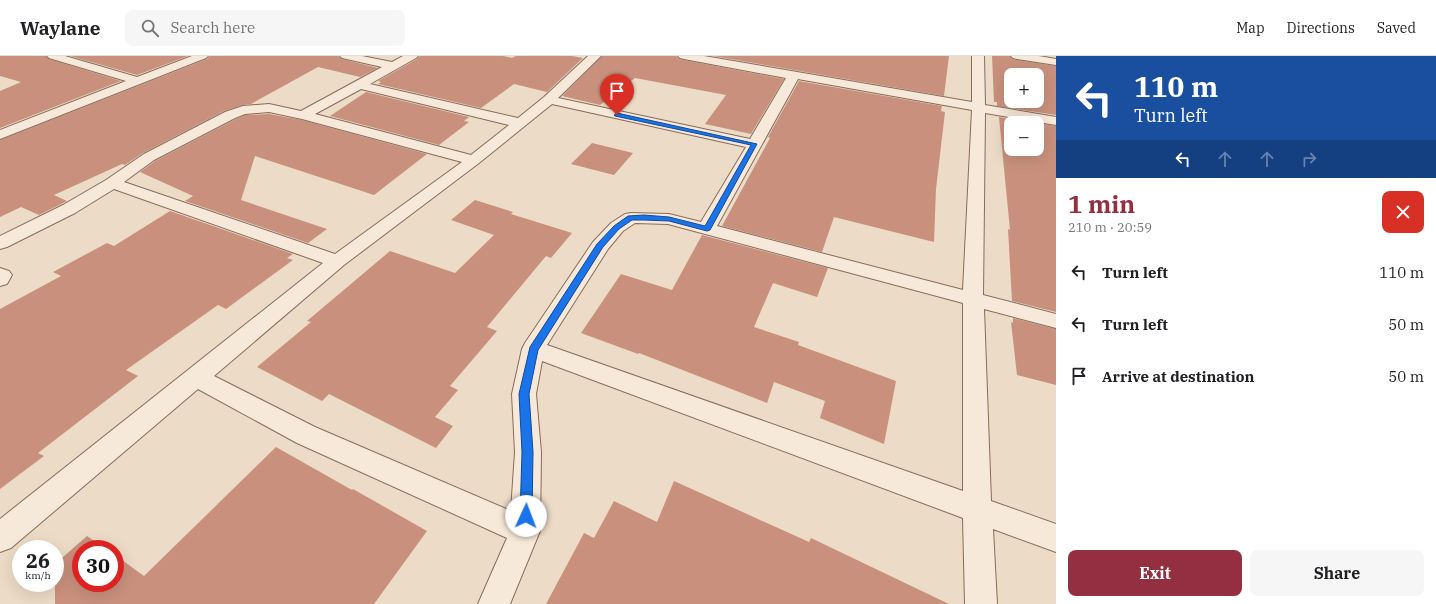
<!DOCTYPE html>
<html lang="en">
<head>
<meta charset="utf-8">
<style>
  body { margin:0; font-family:"IBM Plex Serif",serif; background:#f6f6f6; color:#202124; height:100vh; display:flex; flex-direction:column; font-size:15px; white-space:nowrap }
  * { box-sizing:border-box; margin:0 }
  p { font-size:13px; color:#757577 }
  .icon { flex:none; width:22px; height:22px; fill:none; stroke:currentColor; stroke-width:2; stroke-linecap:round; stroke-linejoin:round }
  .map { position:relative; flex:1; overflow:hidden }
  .sheet { display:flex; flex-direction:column; background:#fff; width:380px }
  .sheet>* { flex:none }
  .top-card { background:#1a4fa0; color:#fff; overflow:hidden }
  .fabs { position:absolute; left:1004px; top:12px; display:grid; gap:8px }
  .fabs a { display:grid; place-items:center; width:40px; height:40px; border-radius:8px; background:#fff; box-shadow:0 4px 16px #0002; font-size:20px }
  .speed { position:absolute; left:12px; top:484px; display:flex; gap:8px; font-size:20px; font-weight:700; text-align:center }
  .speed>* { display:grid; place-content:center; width:52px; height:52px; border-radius:50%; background:#fff; box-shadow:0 4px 16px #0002; line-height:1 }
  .speed small { font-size:10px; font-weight:400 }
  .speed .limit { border:6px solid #d22; background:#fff; color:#111 }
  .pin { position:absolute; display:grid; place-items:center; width:34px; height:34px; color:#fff; margin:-41px -17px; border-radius:50% 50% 50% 0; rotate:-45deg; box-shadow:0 0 4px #0007 }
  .pin .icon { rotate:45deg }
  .me { position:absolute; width:44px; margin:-22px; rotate:2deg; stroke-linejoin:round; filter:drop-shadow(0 0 3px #0008) }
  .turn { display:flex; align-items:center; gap:14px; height:84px; padding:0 12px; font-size:18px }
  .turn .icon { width:52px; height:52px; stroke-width:2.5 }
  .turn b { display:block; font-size:28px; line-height:34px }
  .lanes { display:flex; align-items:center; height:38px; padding:0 12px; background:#0003; justify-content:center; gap:20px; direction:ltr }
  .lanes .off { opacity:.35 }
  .round { display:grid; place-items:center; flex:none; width:42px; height:42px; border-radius:8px; background:#f6f6f6 }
  .head { display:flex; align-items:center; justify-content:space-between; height:68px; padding:0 12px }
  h1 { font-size:24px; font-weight:700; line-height:30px; color:#932f40 }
  .action { display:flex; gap:8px; margin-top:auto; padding:8px 12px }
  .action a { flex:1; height:46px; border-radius:8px; background:#932f40; color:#fff; font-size:16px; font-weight:700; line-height:46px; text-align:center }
  .action a+a { background:#f6f6f6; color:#202124 }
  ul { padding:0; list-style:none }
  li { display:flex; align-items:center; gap:12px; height:52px; padding:0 12px }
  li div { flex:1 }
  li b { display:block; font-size:15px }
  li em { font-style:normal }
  header { display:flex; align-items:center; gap:24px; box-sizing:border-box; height:56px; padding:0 20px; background:#fff; border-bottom:1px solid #e0e0e0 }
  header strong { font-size:19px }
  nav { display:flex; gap:22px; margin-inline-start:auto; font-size:14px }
  .search { width:280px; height:36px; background:#f6f6f6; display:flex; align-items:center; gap:10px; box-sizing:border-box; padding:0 14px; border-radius:8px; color:#757577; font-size:15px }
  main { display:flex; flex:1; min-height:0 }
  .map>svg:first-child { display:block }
  .building { fill:#c9917d; fill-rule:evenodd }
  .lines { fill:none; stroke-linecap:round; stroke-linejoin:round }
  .street-casing { stroke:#876c5c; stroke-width:2 }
  .street { fill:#f7e9d9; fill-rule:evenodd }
  .route { fill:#1a73e8; stroke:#114b97 }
</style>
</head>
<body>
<header>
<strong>Waylane</strong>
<div class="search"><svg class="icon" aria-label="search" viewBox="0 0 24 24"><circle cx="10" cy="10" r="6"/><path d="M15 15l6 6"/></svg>Search here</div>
<nav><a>Map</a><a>Directions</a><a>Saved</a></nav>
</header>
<main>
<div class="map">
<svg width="1056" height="548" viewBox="0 0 1056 548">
  <rect width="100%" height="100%" fill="#ecdbc6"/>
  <!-- building -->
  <path class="building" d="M0,0H46L49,3L121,25L0,72V35L21,26L0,20Z
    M70,0H188L137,19Z
    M210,0H338L342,3L378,12L360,21L318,11L251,48L243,49L224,55L143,97L125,109L122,108L54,139L67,145L39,159L21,151L0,161V84L207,3Z
    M420,0H503L512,2L516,0H572L583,2L547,36L514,28L481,52L378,28L381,26L378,25L417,3Z
    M602,0H676L679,3L684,4L784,23L751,78L705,68L726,39L635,22L600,49L562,40Z
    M713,0H949L944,40Z
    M992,0H1010L1012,3L1017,4L1056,10V59L997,50V46H994ZM1011,19H1037V45H1011Z
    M799,25L942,50L941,55L945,56L936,133L934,186L834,161L822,196L722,170L770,82L768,81Z
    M366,36L469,61L464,65L469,66L439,89L330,60Z
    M269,58L302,64L427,98L374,139L255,100L241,144L327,173L308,187L185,145L193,140L140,116L155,105L236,63L245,59Z
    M999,61L1035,67H1011V93H1037V67L1056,70V256L1012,245L1008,173L1010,174Z
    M592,87L633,97L614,119L571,108Z
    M475,144L513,156L511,158L572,177L551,202L546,200L487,271L497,275L450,330L458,334L435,361L453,370L436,392L329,338L322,345L257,311L311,266L307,265L390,195L455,217L494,179L451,164Z
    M170,155L293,198L287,202L293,204L226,253L218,249L126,314L138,320L38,397L44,400L0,433V253L61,220L53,216L107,187L114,190Z
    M702,179L828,212L817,241L773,227L754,271L799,286L798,289L896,325L884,388L820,362L825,345L774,326L767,347L639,297L638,298L581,277L621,218L672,234Z
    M1013,262L1056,273V329L1017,319L1011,266L1013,267Z
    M276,391L352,434L353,433L427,475L374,548H55V508L87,480L106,493H81V527H115V499L144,520Z
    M674,425L809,486L811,482L949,548H546L584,477L594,482L614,445L657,466Z"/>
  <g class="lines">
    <defs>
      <path id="street" d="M47,0H65L137,21L192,0H208L206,2L0,83V74L126,25L49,2Z
        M340,0H362L392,6L403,0H418L416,2L370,28L518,62L544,41L588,0H601L558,42L750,83L786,22L684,3L680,2L678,0H704L972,46V0H984L985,49L1056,61V69L985,57L983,239L1056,258V272L984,253L991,445L1056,468V496L993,473L997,548H965L963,462L542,305L536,338L541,396L540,475L510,548H478L507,482L297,387L198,333L11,492L0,496V463L323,207L114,133L75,157L7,191L0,193V180L63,149L106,124L144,98L225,56L243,50L269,48L301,55L382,11L342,2ZM798,23L972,54L963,234L717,170ZM361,33L509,69L471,99L315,58ZM552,48L746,91L701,166L669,158L631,157L625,158L611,167L593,186L525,287L522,293L512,338L515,396L511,455L315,371L214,320L344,209L479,107ZM269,56L302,63L462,106L335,198L124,126L154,104L235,62L245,58ZM635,167L668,168L963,247V435L547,289L608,193L623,175Z
        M1011,0H1039L1056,3V9L1017,3L1013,2Z
        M0,212L9,215L12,219L7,228L0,230Z"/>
    </defs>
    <!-- street casing -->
    <use href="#street" class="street-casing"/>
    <!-- street -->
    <use href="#street" class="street"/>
  </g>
  <!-- route -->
  <path class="route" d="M617,57L757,88L710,174L707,175L669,165L644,164H632L619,173L603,191L538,294L529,338L533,396L532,460L530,464L526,465L521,464L520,460L522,396L519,338L530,291L597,188L614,170L628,160L644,159L669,161L705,170L751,89L615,60L614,59Z"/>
</svg>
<div class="fabs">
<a>+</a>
<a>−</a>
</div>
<div class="speed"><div>26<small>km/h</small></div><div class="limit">30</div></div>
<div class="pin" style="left:617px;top:59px;background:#d93025"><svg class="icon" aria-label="arrive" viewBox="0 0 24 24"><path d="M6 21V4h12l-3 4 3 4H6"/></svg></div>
<svg class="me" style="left:526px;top:460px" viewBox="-20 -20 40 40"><circle r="19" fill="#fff"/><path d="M0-13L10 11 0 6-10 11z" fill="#1a73e8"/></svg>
</div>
<section class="sheet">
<div class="top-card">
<div class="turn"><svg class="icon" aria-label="left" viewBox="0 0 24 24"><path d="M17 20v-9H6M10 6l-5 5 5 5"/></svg><div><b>110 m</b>Turn left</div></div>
<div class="lanes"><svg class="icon" aria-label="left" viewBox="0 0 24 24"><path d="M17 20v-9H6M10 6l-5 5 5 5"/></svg><svg class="icon off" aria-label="ahead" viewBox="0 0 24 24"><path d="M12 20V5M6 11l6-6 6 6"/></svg><svg class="icon off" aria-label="ahead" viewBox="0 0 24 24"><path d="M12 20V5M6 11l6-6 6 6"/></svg><svg class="icon off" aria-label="right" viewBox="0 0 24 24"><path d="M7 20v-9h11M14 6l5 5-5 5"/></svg></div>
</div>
<div class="head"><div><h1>1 min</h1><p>210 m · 20:59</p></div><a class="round" style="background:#d93025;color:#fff"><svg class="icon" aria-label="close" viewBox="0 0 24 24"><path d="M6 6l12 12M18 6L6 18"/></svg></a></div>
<ul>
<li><svg class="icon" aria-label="left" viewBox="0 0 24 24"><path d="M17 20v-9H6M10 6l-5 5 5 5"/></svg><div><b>Turn left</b></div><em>110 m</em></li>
<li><svg class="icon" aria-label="left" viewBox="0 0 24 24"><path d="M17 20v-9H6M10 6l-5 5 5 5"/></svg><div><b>Turn left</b></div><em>50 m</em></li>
<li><svg class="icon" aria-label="arrive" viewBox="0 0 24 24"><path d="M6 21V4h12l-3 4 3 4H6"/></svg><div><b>Arrive at destination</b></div><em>50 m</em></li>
</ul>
<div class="action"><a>Exit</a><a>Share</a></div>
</section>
</main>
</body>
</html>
